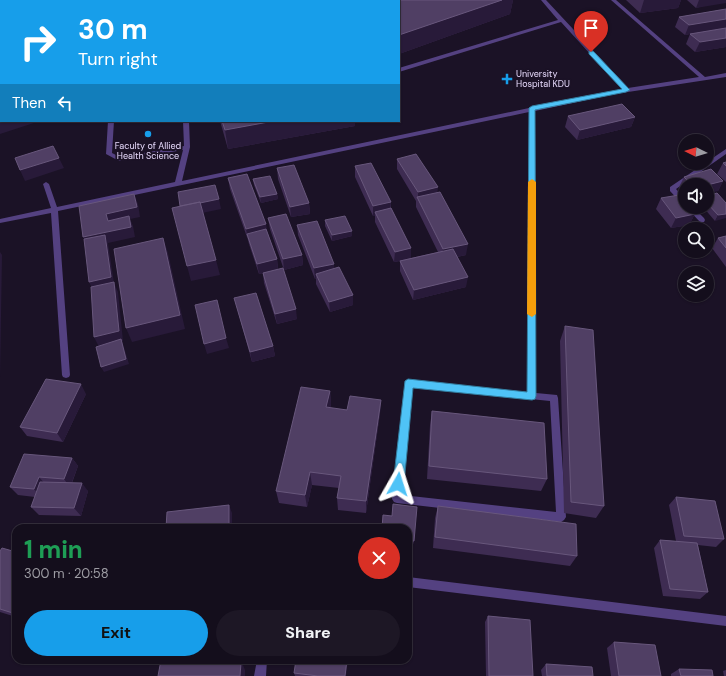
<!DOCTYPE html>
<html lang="en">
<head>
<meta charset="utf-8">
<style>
  body { margin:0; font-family:"DM Sans",sans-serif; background:#1d1725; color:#f1f3f6; height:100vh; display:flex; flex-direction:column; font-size:15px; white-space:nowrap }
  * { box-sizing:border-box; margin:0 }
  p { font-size:13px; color:#9d9ca3 }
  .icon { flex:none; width:22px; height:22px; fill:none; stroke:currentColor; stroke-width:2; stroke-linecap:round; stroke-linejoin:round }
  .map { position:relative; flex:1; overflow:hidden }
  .panel { position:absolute; left:12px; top:524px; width:400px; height:140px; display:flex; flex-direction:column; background:#140e1c; border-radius:12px; box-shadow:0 1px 3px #0004,0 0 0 1px #332e3b }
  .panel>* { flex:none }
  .banner { position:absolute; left:0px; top:0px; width:400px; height:122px; box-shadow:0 1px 3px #0004,0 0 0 1px #332e3b; background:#179eea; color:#fff; overflow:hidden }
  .needle { width:26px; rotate:275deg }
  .buttons { position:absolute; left:678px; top:134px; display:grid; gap:8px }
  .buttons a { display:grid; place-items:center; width:36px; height:36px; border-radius:50%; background:#140e1c; box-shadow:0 1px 3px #0004,0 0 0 1px #332e3b; font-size:20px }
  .pin { position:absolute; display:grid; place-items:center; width:34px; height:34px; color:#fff; margin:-41px -17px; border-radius:50% 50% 50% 0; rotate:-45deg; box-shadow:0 0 4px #0007 }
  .pin .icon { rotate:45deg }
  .me { position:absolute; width:44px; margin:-22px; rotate:6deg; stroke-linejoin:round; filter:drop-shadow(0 0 3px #0008) }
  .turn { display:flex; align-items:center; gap:14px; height:84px; padding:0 12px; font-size:18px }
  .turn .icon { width:52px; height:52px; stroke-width:2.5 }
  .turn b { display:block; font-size:28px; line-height:34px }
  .then { display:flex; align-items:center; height:38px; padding:0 12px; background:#0003; gap:8px; font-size:15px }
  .round { display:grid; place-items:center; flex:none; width:42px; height:42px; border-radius:21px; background:#1d1725 }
  .head { display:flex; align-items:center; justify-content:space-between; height:68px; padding:0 12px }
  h1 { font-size:24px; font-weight:800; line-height:30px; color:#1e9e55 }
  .primary-button { display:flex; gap:8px; margin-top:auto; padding:8px 12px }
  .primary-button a { flex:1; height:46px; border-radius:24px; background:#179eea; color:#111; font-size:16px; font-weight:800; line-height:46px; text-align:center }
  .primary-button a+a { background:#1d1725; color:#f1f3f6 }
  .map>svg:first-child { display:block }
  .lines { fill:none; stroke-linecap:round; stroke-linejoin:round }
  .lane { fill:#544181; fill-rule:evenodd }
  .street { fill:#544181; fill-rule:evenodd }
  .wall { fill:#3e2c52 }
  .shaded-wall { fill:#281a39 }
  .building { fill:#503f64; stroke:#68577c }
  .route { fill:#4fc3f7; stroke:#337fa1 }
  .slow { fill:#f59e0b }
  .poi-dot { fill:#179eea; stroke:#1b1226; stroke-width:1.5 }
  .labels { text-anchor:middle; stroke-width:4; stroke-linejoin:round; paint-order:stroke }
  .far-poi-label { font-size:9px; fill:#e7dafc; stroke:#1b1226; text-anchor:start }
</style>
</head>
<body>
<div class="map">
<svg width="726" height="676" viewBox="0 0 726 676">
  <rect width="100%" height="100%" fill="#1b1226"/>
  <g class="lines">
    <!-- lane -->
    <path class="lane" d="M35,0H40V1H35Z
      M159,0H164V1H159Z
      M541,0H546L628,88L699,77L611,0H616L705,77L726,73V77L615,94L535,111L536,393L557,395L558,398L566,517L564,520L561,522L397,503L394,502L392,499L405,381L408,380L528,392L529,112L58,211L70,375L69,377L66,378L63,377L62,375L51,213L0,223V219L51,208L43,184L46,182L49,184L57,207L175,182L183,150L119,161L106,154L108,121H114L112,153L120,157L184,146L183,121H189L190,147L182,181L529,108L532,106L534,107L622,89L561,22L399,72V68L558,20ZM412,387L550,401L556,512L402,495Z
      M726,149V154L676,189L685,199V205H683L670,191V187Z
      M686,207H693L704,218L705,220L704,222H700Z"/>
    <!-- street -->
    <path class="street" d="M408,577L726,616V626L408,587Z
      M257,660H267L266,676H254Z"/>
  </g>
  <!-- wall -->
  <path class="wall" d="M62,0H105L106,1H63Z
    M240,0H513L510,14L399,54V1H241Z
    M626,0H681L678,8L640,13Z
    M687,0H726L696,8Z
    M726,9V47L695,52L686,44L690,34L685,35L675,27L679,17Z
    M568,116L635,117L631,127L577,140L565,127Z
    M220,121H355V126L228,149Z
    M397,159L437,193L466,255L457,257L466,287L413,300L400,271V261L394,262L375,222V216H373L355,177V166L391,202V208L411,248V258L438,252L416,207V201L397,169Z
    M726,162V182L717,174L723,163Z
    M277,168L309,203L310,214L291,217L278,179Z
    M684,177L723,181L718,191L707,185H685V193L679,187Z
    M228,178L268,234L277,259L278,269L297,319L277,324L264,283L263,273L259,274L249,244L248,240L230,189Z
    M253,179L277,194L278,199L261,203L254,185Z
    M707,196L726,203L715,221L703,207H707Z
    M661,198L695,214L689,225L671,228L656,209Z
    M268,218L302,255L303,265L284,270L270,229Z
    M325,220L352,231V236L332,241L325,226Z
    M297,225L334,269L353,295V305L330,312L316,284V278L315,279L298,235Z
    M726,236V267L712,248L718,238Z
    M234,298L273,346L275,356L252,362L237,308Z
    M565,326L604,506L596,518L564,513L560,341Z
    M330,391L331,404L330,408L347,410L381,400L380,413L366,513L338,510L337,498L339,488L312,485L307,507L279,503L276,491Z
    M86,394L63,442L27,436L20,427Z
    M432,411L547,479L541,491L427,479L430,425Z
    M72,458L78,466L72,483L88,491L81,516L39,515L31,507L35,497L18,495L10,487Z
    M676,497L724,539L716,547L698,545L708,592L700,599L663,596L654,548L660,540L676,541L669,505Z
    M438,506L577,556L570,566L433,548L435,518Z
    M408,528L414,541L412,548H408Z
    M0,551L16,552V617L0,612Z
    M488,616L533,676H486L485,622Z
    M614,642L661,676H611L607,648Z
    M546,664L593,676H542L541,670Z
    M679,669L713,676H671V674Z
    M726,670V676H724L723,671Z
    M294,673L346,676H295Z"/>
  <!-- shaded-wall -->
  <path class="shaded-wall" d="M502,0H513L510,14L399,54V35Z
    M644,0H681L678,8L640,13Z
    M699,0H726V3L696,8Z
    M726,19V29L690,34L685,35L689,25Z
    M0,34H1V51H0Z
    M726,38V47L695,52L700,42Z
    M0,55H1V72H0Z
    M1,76V110L0,111V77Z
    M0,116H1V121H40L0,134Z
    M635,117L631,127L577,140L580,130Z
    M274,121H355V126L228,149L225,130Z
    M59,158L64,168L25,181L20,170Z
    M723,181L718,191L707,194V185Z
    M438,187L437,197L418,199V192Z
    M134,194L138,204L140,217L130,219L133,226L135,237L108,243L114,283L118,292L123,341H122L129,364L104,372L101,367L99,347L94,337V292L89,282L88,248L83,237L108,221L106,214Z
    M277,194L278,199L261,203L260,197Z
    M219,199L221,209L183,217L180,206Z
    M391,202L390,213L375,212V216H373V206Z
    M309,203L310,214L291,217L290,207Z
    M695,214L689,225L671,228L676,218Z
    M726,214V218L715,221L718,215Z
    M266,224L268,235L247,234L248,240L246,229Z
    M352,231V236L332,241V235Z
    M163,238L168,253L185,329L132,342L126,328Z
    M468,244L466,255L442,260L443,249Z
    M411,248V258L394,262L395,252Z
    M0,252L2,255L0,377Z
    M302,255L303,265L284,270L283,259Z
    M277,259L278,270L259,274L257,264Z
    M216,260L220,275L191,281L187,266Z
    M334,264L335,274H316V278L315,279L314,268Z
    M468,277L466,287L413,300L414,290Z
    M353,295V305L330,312L329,302Z
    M296,309L297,319L277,324L275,314Z
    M226,338L229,348L207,354L204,344Z
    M273,346L275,356L252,362L250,352Z
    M81,384L86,394L63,442L57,433Z
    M330,391L331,404L327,421L326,407Z
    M381,400L380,413L366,513V501Z
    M72,458L78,466L70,487L64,479Z
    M310,472L312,485L307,507L305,495Z
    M39,477L46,485L41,497L34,489Z
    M82,483L88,491L81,516L74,508Z
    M229,505L232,513V528H229Z
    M240,660H241L245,670V676H240Z
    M347,660H348L346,676H345Z"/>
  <!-- building -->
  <path class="building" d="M0,0H16V1H1V8H0Z
    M68,0H105L106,1H69Z
    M181,0H236V1H181Z
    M250,0H502L399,35V1H250Z
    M726,9V19L689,25L679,17Z
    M0,11L1,13V34H0Z
    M726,28V38L700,42L690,34Z
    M0,44H1V55H0Z
    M0,64H1V76L0,77Z
    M1,79V93H0V80Z
    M0,101H1V116H0Z
    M622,104L635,117L580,130L568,116Z
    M222,121H274L225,130Z
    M53,146L59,158L20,170L15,158Z
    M416,154L438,187L418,192L397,159Z
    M726,162V166L723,163Z
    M371,163L391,202L373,206L355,166Z
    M294,165L309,203L290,207L277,168Z
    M711,169L723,181L707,185H692L684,177Z
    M247,174L266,224L246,229L228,178Z
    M270,176L277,194L260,197L253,179Z
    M215,185L219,199L200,203V202L180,206L178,192Z
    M440,192L468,244L443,249L417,197Z
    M717,193L726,203V214L718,215L707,203V196Z
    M134,194L137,207L106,214L108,221L129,216L131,227L83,237L79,206Z
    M679,195L685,202V207H689L695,214L676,218L661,198Z
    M200,202L216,260L187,266L172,208Z
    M391,208L411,248L395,252L375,212Z
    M286,214L302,255L283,259L268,218Z
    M345,216L352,231L332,235L325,220Z
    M317,221L334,264L314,268L297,225Z
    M266,229L277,259L257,264L247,234Z
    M105,235L111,277L89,282L84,239Z
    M726,236V248L718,238Z
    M163,238L180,315L126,328L114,249Z
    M453,249L468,277L414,290L400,261Z
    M339,267L353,295L329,302L316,274Z
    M283,268L296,309L275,314L263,273Z
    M114,282L119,331L94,337L91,287Z
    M256,293L273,346L250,352L234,298Z
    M217,300L226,338L204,344L195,305Z
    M565,326L593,330L604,506L571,502Z
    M121,339L126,359L101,367L96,347Z
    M46,379L81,384L57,433L20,427Z
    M301,387L330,391L326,407L347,410L350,396L381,400L366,501L337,498L341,476L310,472L305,495L276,491Z
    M432,411L544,423L547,479L429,466Z
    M24,454L72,458L64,479L39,477L34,489L10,487Z
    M40,482L82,483L74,508L31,507Z
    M676,497L715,501L724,539L684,536Z
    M393,504L417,507L414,541L408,540V528H382L383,515L392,516Z
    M229,505V528H166L167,512Z
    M438,506L576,524L577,556L435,537Z
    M660,540L697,543L708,592L670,589Z
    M2,548L16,552V614L0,609V551Z
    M488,616L530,620L533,676H489Z
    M614,642L655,645L661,676H619Z
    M161,660H240L241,663L240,676H158Z
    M296,660H347L345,676H318L294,673Z
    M546,664L592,667L593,676H547Z
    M679,669L712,670L713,676H681Z"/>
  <!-- route -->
  <path class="route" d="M589,51H593L630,90L626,92L535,110L536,396L535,399L532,400L413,388L404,484L402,488L398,489L395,488L393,484L405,381L408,379L527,392L529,108L532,106L622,89L589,54Z"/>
  <!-- slow -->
  <path class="slow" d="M532,179L536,182V314L532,317L527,314L528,182Z"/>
  <!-- markers -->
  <g class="poi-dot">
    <path d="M505 73h4v4h4v4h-4v4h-4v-4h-4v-4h4z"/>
    <circle cx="148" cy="134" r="4"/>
  </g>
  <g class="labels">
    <!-- far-poi labels -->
    <g class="far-poi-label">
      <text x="516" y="77">University<tspan x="516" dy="10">Hospital KDU</tspan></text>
      <text x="148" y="149" text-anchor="middle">Faculty of Allied<tspan x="148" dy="10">Health Science</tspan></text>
    </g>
  </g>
</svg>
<div class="buttons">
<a><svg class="needle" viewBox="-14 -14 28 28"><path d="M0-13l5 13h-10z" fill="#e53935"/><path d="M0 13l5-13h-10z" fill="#9d9ca3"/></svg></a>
<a><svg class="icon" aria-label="sound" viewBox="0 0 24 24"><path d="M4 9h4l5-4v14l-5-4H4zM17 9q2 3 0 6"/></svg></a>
<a><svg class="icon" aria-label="search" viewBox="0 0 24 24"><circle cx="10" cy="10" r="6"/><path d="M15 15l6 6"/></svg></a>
<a><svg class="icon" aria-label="layers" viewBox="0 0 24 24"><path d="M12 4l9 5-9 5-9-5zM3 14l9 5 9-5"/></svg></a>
</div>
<div class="pin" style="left:591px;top:52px;background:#d93025"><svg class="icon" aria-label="arrive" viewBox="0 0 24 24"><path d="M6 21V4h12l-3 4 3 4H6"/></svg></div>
<svg class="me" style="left:398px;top:484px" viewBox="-20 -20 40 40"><path d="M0-17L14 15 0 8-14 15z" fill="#4fc3f7" stroke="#fff" stroke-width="4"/></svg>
<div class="banner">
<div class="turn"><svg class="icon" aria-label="right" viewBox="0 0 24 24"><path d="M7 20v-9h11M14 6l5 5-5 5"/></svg><div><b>30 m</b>Turn right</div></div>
<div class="then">Then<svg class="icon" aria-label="left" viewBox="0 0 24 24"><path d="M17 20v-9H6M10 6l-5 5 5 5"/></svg></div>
</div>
<section class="panel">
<div class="head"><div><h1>1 min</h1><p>300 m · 20:58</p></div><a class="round" style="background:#d93025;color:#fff"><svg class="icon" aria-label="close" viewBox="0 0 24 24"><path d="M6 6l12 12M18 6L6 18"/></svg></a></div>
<div class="primary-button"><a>Exit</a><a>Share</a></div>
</section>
</div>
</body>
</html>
